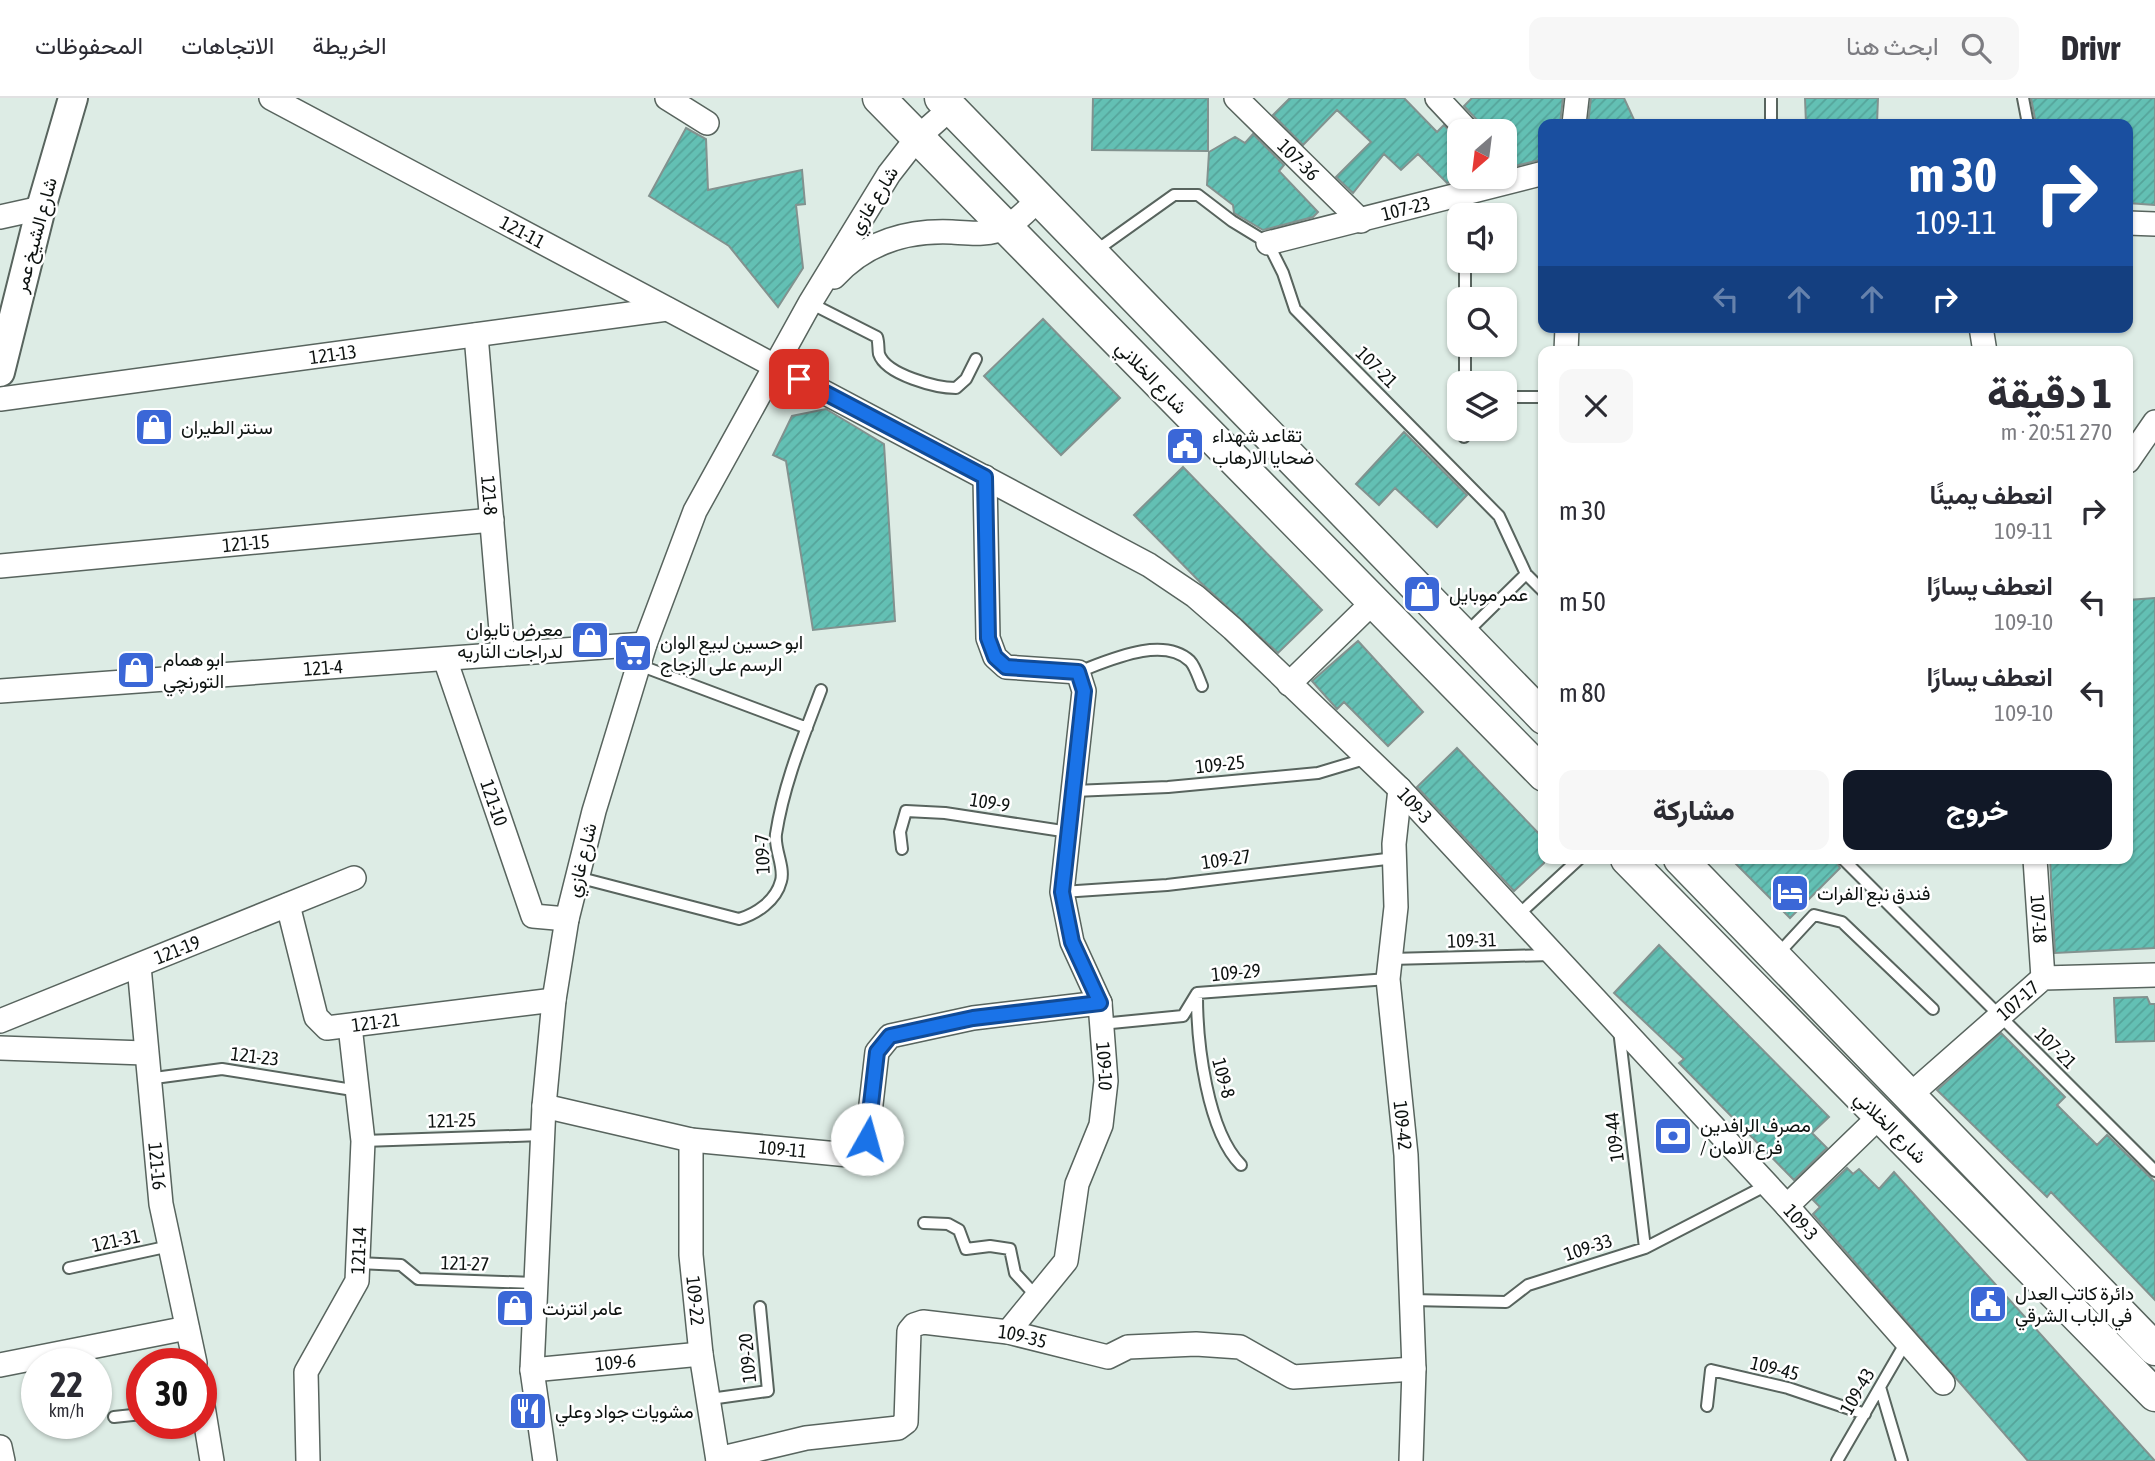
<!DOCTYPE html>
<html lang="ar">
<head>
<meta charset="utf-8">
<style>
  body { margin:0; font-family:"Asap Condensed",Vazirmatn,sans-serif; background:#f7f7f7; color:#2b2b33; direction:rtl; height:100vh; display:flex; flex-direction:column; font-size:26px; white-space:nowrap }
  * { box-sizing:border-box; margin:0 }
  p { font-size:23px; color:#7c7c81 }
  .icon { flex:none; width:38px; height:38px; fill:none; stroke:currentColor; stroke-width:2; stroke-linecap:round; stroke-linejoin:round }
  .map { position:relative; flex:1; overflow:hidden; direction:ltr }
  .sheet { position:absolute; left:1538px; top:248px; width:595px; height:518px; display:flex; flex-direction:column; background:#fff; border-radius:14px; box-shadow:0 2px 5px #0004; direction:rtl }
  .sheet>* { flex:none }
  .top-card { position:absolute; left:1538px; top:21px; width:595px; height:214px; border-radius:14px; box-shadow:0 2px 5px #0004; direction:rtl; background:#1a4fa0; color:#fff; overflow:hidden }
  .needle { width:46px; rotate:208deg }
  .tools { position:absolute; left:1447px; top:21px; display:grid; gap:14px }
  .tools a { display:grid; place-items:center; width:70px; height:70px; border-radius:14px; background:#fff; box-shadow:0 2px 5px #0004; font-size:35px }
  .speed { position:absolute; left:21px; top:1250px; display:flex; gap:14px; font-size:35px; font-weight:700; text-align:center }
  .speed>* { display:grid; place-content:center; width:91px; height:91px; border-radius:50%; background:#fff; box-shadow:0 2px 5px #0004; line-height:1 }
  .speed small { font-size:18px; font-weight:400 }
  .speed .limit { border:10px solid #d22; background:#fff; color:#111 }
  .pin { position:absolute; display:grid; place-items:center; width:60px; height:60px; color:#fff; margin:-30px; border-radius:14px; box-shadow:0 4px 10px #0006 }
  .me { position:absolute; width:77px; margin:-38px; rotate:7deg; stroke-linejoin:round; filter:drop-shadow(0 0 5px #0008) }
  .turn { display:flex; align-items:center; gap:24px; height:147px; padding:0 21px; font-size:32px }
  .turn .icon { width:91px; height:91px; stroke-width:2.5 }
  .turn b { display:block; font-size:49px; line-height:60px }
  .lanes { display:flex; align-items:center; height:66px; padding:0 21px; background:#0003; justify-content:center; gap:35px; direction:ltr }
  .lanes .off { opacity:.35 }
  .round { display:grid; place-items:center; flex:none; width:74px; height:74px; border-radius:14px; background:#f7f7f7 }
  .overview { display:flex; align-items:center; justify-content:space-between; height:119px; padding:0 21px }
  h1 { font-size:42px; font-weight:800; line-height:52px }
  .primary-button { display:flex; gap:14px; margin-top:auto; padding:14px 21px }
  .primary-button a { flex:1; height:80px; border-radius:14px; background:#111827; color:#fff; font-size:28px; font-weight:800; line-height:80px; text-align:center }
  .primary-button a+a { background:#f7f7f7; color:#2b2b33 }
  ul { padding:0; list-style:none }
  li { display:flex; align-items:center; gap:21px; height:91px; padding:0 21px }
  li div { flex:1 }
  li b { display:block; font-size:26px }
  li em { font-style:normal }
  header { display:flex; align-items:center; gap:42px; box-sizing:border-box; height:98px; padding:0 35px; background:#fff; border-bottom:2px solid #e1e1e2 }
  header strong { font-size:33px }
  nav { display:flex; gap:38px; margin-inline-start:auto; font-size:24px }
  .search { width:490px; height:63px; background:#f7f7f7; display:flex; align-items:center; gap:18px; box-sizing:border-box; padding:0 24px; border-radius:14px; color:#7c7c81; font-size:26px }
  .map>svg:first-child { display:block }
  .building { fill:url(#building-hatch); stroke:#82928f; stroke-width:2 }
  .lines { fill:none; stroke-linecap:round; stroke-linejoin:round }
  .service-casing { stroke:#58645e; stroke-width:14 }
  .minor-casing { stroke:#58645e; stroke-width:26 }
  .tertiary-casing { stroke:#58645e; stroke-width:32 }
  .secondary-casing { stroke:#58645e; stroke-width:35 }
  .service { stroke:#fff; stroke-width:10 }
  .minor { stroke:#fff; stroke-width:23 }
  .tertiary { stroke:#fff; stroke-width:28 }
  .secondary { stroke:#fff; stroke-width:32 }
  .route-casing { stroke:#114b97; stroke-width:18 }
  .route { stroke:#1a73e8; stroke-width:12 }
  .labels { text-anchor:middle; stroke-width:5; stroke-linejoin:round; paint-order:stroke }
  .street-label { font-size:19px; fill:#0d1210; stroke:#fff }
  .poi-label { font-size:19px; fill:#0d1210; stroke:#fff; text-anchor:start }
</style>
</head>
<body>
<header>
<strong>Drivr</strong>
<div class="search"><svg class="icon" aria-label="search" viewBox="0 0 24 24"><circle cx="10" cy="10" r="6"/><path d="M15 15l6 6"/></svg>ابحث هنا</div>
<nav><a>الخريطة</a><a>الاتجاهات</a><a>المحفوظات</a></nav>
</header>
<div class="map">
<svg width="2155" height="1363" viewBox="0 0 2155 1363">
  <defs>
    <pattern id="building-hatch" width="6" height="6" patternUnits="userSpaceOnUse" patternTransform="scale(1.75)"><rect width="6" height="6" fill="#63c0b4"/><path d="M-1 1l2-2M0 6l6-6M5 7l2-2" fill="none" stroke="#55a49a"/></pattern>
  </defs>
  <rect width="100%" height="100%" fill="#ddece5"/>
  <!-- building -->
  <path class="building" d="M1093,0H1208V53L1092,52Z
    M1290,0H1404L1437,34L1444,27L1460,44V82L1447,85L1418,56L1401,72L1384,56L1353,95L1336,79L1371,44L1337,12L1303,47L1273,17Z
    M1472,0H1563L1560,26H1544V61L1507,70L1505,33H1482L1479,24L1464,8Z
    M1591,0H1624L1636,26H1588Z
    M1805,0H1878L1877,26H1806Z
    M2031,0H2155V107L2128,105V26H2036Z
    M686,30L706,41L708,92L802,72L805,106L796,107L803,170L778,209L729,148L649,98Z
    M1253,36L1284,67L1279,73L1318,114L1313,119L1263,132L1234,115L1233,107L1207,87L1209,54L1235,39L1245,45Z
    M1043,221L1120,300L1061,357L984,278Z
    M826,311L884,346L895,523L813,532L786,363L773,357L792,318Z
    M1404,334L1467,397L1437,429L1395,390L1379,407L1356,386Z
    M1183,369L1322,512L1278,555L1200,484L1134,417Z
    M2155,500V850L2055,855L2050,761H2128V502Z
    M1358,543L1423,614L1388,648L1344,604L1337,611L1312,583Z
    M1457,650L1544,741V765L1514,793L1417,689Z
    M1731,761H1835L1840,770L1790,820Z
    M1659,847L1829,1019L1812,1035L1827,1050L1794,1082L1679,965L1684,961L1614,895Z
    M2147,899L2150,906H2155V943L2116,944L2114,900Z
    M2001,935L2065,999L2057,1007L2097,1047L2107,1037L2155,1084V1202L2051,1094L2047,1099L1937,992Z
    M1847,1070L1853,1076L1859,1071L1879,1091L1894,1074L2155,1363H2028L1813,1116L1820,1109L1813,1102Z"/>
  <g class="lines">
    <defs>
      <path id="service" d="M1771,0V26
        M2023,0L2028,26
        M1465,117L1466,95
        M1094,154L1174,97H1198L1232,123L1268,145L1283,175L1295,211L1499,418L1526,476L1544,494
        M1465,201V163
        M810,205L877,239C879,245 878,251 879,256C886,277 937,290 956,290L966,281L976,261
        M1465,285V247
        M1505,299H1544
        M1464,339V331
        M1466,535L1526,476
        M639,567L807,630
        M1078,574C1108,563 1162,537 1190,563C1195,568 1199,581 1202,588
        M1074,693L1168,689L1318,675L1368,660
        M902,751L900,734L906,713L945,715L1069,734
        M1843,761L2155,1073
        M577,779L739,821C756,816 776,803 781,783C785,769 774,751 776,736C784,685 803,640 821,592
        M1062,794L1167,787L1395,760
        M1517,818L1579,761
        M1777,857L1814,817L1842,824L1933,911
        M1390,861L1551,857
        M1197,898C1197,945 1207,1033 1241,1067
        M1101,926L1183,918L1197,895L1388,881
        M1619,932L1645,1150
        M147,981L222,971L359,993
        M363,1043L542,1037
        M924,1125L948,1126L959,1132L966,1151L990,1148L1010,1151L1015,1175L1037,1199
        M358,1165L401,1167L418,1181L535,1185
        M69,1170L170,1148
        M1411,1202L1506,1204L1528,1187L1645,1150L1767,1087
        M1880,1289L1902,1363
        M710,1301L768,1293L760,1209
        M1707,1308L1711,1272L1788,1290L1865,1316
        M114,1319L142,1316
        M1837,1363L1906,1244"/>
      <g id="minor">
        <path id="s1" d="M271,0L1149,467L1195,498L1233,531L1400,691L1787,1108L1943,1285"/>
        <path d="M667,0L707,25"/>
        <path id="s2" d="M1236,0L1361,123"/>
        <path d="M1437,0L1468,33"/>
        <path d="M1574,26L1577,0"/>
        <path d="M0,119L41,110"/>
        <path d="M2128,125L2155,126"/>
        <path id="s3" d="M1268,145L1544,75"/>
        <path d="M834,179C865,145 906,132 952,134C969,135 989,138 1006,129C1018,123 1029,110 1039,101"/>
        <path d="M1981,229L1985,254"/>
        <path id="s4" d="M476,237L503,556"/>
        <path d="M1566,254L1567,229"/>
        <path id="s5" d="M0,301L667,211"/>
        <path d="M2128,363L2155,324"/>
        <path id="s6" d="M985,379L988,540L995,559L1006,569L1078,574L1084,593L1062,794L1072,844L1100,905L1106,983L1101,1027L1077,1086L1066,1163L1008,1234"/>
        <path id="s7" d="M0,468L492,422"/>
        <path id="s8" d="M445,561L533,818L567,821"/>
        <path d="M1289,586L1373,504"/>
        <path id="s9" d="M0,593L645,546"/>
        <path id="s10" d="M1400,691L1394,746L1396,809L1388,881L1406,1057L1414,1271L1411,1363"/>
        <path id="s11" d="M2035,761L2043,880"/>
        <path id="s12" d="M288,807L316,919L327,930L554,902"/>
        <path id="s13" d="M139,868L161,1106L195,1265"/>
        <path id="s14" d="M0,923L354,780"/>
        <path d="M0,950L145,955"/>
        <path id="s15" d="M1909,998L2043,880L2155,877"/>
        <path id="s16" d="M544,1008L691,1042L849,1057L860,1051L867,1041L877,954L890,938L973,920L1100,905"/>
        <path id="s17" d="M691,1042V1157L701,1256L718,1363"/>
        <path d="M1787,1108L1880,1018"/>
        <path d="M0,1267L187,1230"/>
        <path id="s18" d="M532,1272L701,1256"/>
        <path d="M201,1296L212,1363"/>
        <path d="M0,1349L3,1363"/>
        <path id="s19" d="M718,1361L806,1340L898,1330L906,1324L909,1233L914,1227L923,1224L1008,1234L1108,1259L1128,1249L1196,1246L1240,1249L1293,1279L1414,1271"/>
        <path id="s20" d="M308,1363L306,1274L357,1183L363,1043L350,928"/>
        <path d="M545,1363L532,1272L544,1008L554,902L567,821L594,713L645,546L695,413L810,205L889,76L917,40L951,10"/>
      </g>
      <path id="tertiary" d="M0,274L41,110L73,0"/>
      <path id="secondary" d="M879,0L1544,677
        M941,0L1544,620
        M1627,761L2155,1297
        M1680,761L2155,1251"/>
    </defs>
    <!-- service casing -->
    <use href="#service" class="service-casing"/>
    <!-- minor casing -->
    <use href="#minor" class="minor-casing"/>
    <!-- tertiary casing -->
    <use href="#tertiary" class="tertiary-casing"/>
    <!-- secondary casing -->
    <use href="#secondary" class="secondary-casing"/>
    <!-- service -->
    <use href="#service" class="service"/>
    <!-- minor -->
    <use href="#minor" class="minor"/>
    <!-- tertiary -->
    <use href="#tertiary" class="tertiary"/>
    <!-- secondary -->
    <use href="#secondary" class="secondary"/>
  </g>
  <g class="lines">
    <defs>
      <path id="route" d="M799,281L985,379L988,540L995,559L1006,569L1078,574L1084,593L1062,794L1072,844L1100,905L973,920L890,938L877,954L867,1041"/>
    </defs>
    <!-- route casing -->
    <use href="#route" class="route-casing"/>
    <!-- route -->
    <use href="#route" class="route"/>
  </g>
  <!-- icons -->
  <defs>
    <symbol id="shop-square" viewBox="-11 -11 22 22"><rect x="-9" y="-9" width="18" height="18" rx="4" fill="#3b67d7" stroke="#fff"/><path d="M-5-2.5h2.3a2.7 3.5 0 0 1 5.4 0H5L5.5 6h-11ZM-1.5-2.5h3a1.5 2.3 0 0 0-3 0Z" fill="#fff"/></symbol>
    <symbol id="civic-square" viewBox="-11 -11 22 22"><rect x="-9" y="-9" width="18" height="18" rx="4" fill="#3b67d7" stroke="#fff"/><path d="M-.6-6.5H3V-4.5H.6V-3L4-1V1h2V6H-6V1h2V-1L-.6-3ZM-1.2 2.5V6h2.4V2.5Z" fill="#fff"/></symbol>
    <symbol id="supermarket-square" viewBox="-11 -11 22 22"><rect x="-9" y="-9" width="18" height="18" rx="4" fill="#3b67d7" stroke="#fff"/><path d="M-6-5.5h2.5l.6 2H6L4.5 2H-2.5L-4.4-4H-6ZM-1.5 3.2a1.3 1.3 0 1 0 .1 0ZM3 3.2a1.3 1.3 0 1 0 .1 0Z" fill="#fff"/></symbol>
    <symbol id="hotel-square" viewBox="-11 -11 22 22"><rect x="-9" y="-9" width="18" height="18" rx="4" fill="#3b67d7" stroke="#fff"/><path d="M-6-4.5h1.5V1H6V5H4.5V3h-9V5H-6ZM-4 0a1.8 1.8 0 1 1 3.6 0ZM.5 0V-2.5h3Q6-2.5 6 0Z" fill="#fff"/></symbol>
    <symbol id="bank-square" viewBox="-11 -11 22 22"><rect x="-9" y="-9" width="18" height="18" rx="4" fill="#3b67d7" stroke="#fff"/><path d="M-6-4H6V4H-6ZM0-2.3a2.3 2.3 0 1 0 0 4.6a2.3 2.3 0 1 0 0-4.6Z" fill="#fff"/></symbol>
    <symbol id="restaurant-square" viewBox="-11 -11 22 22"><rect x="-9" y="-9" width="18" height="18" rx="4" fill="#3b67d7" stroke="#fff"/><path d="M-5-6h1v4h1v-4h1v4h1v-4h1v5L-1.5 .5V6h-2V.5L-5-1ZM5-6V6H3V1.5H1.5Q1.5-4 5-6Z" fill="#fff"/></symbol>
  </defs>
  <g fill-rule="evenodd">
    <use href="#shop-square" x="132" y="307" width="44" height="44"/>
    <use href="#civic-square" x="1163" y="326" width="44" height="44"/>
    <use href="#shop-square" x="1400" y="474" width="44" height="44"/>
    <use href="#shop-square" x="568" y="520" width="44" height="44"/>
    <use href="#supermarket-square" x="611" y="533" width="44" height="44"/>
    <use href="#shop-square" x="114" y="550" width="44" height="44"/>
    <use href="#hotel-square" x="1768" y="773" width="44" height="44"/>
    <use href="#bank-square" x="1651" y="1016" width="44" height="44"/>
    <use href="#civic-square" x="1966" y="1184" width="44" height="44"/>
    <use href="#shop-square" x="493" y="1188" width="44" height="44"/>
    <use href="#restaurant-square" x="506" y="1291" width="44" height="44"/>
  </g>
  <g class="labels">
    <!-- street labels -->
    <g class="street-label">
      <text dy="7" stroke="none"><textPath href="#s2" startOffset="88">107-36</textPath></text>
      <text transform="translate(873 102) rotate(-58)" y="7">شارع غازي</text>
      <text dy="7" stroke="none"><textPath href="#s3" startOffset="142">107-23</textPath></text>
      <text dy="7" stroke="none"><textPath href="#s1" startOffset="285">121-11</textPath></text>
      <text transform="translate(35 137) rotate(-75)" y="7">شارع الشيخ عمر</text>
      <text dy="7" stroke="none"><textPath href="#s5" startOffset="336">121-13</textPath></text>
      <text transform="translate(1377 269) rotate(45)" y="7">107-21</text>
      <text transform="translate(1152 279) rotate(46)" y="7">شارع الخلاني</text>
      <text dy="7" stroke="none"><textPath href="#s4" startOffset="161">121-8</textPath></text>
      <text dy="7" stroke="none"><textPath href="#s7" startOffset="247">121-15</textPath></text>
      <text dy="7" stroke="none"><textPath href="#s9" startOffset="324">121-4</textPath></text>
      <text transform="translate(1220 666) rotate(-6)" y="7">109-25</text>
      <text transform="translate(990 704) rotate(9)" y="7">109-9</text>
      <text dy="7" stroke="none"><textPath href="#s8" startOffset="152">121-10</textPath></text>
      <text dy="7" stroke="none"><textPath href="#s1" startOffset="1354">109-3</textPath></text>
      <text transform="translate(762 756) rotate(-92)" y="7">109-7</text>
      <text transform="translate(1226 761) rotate(-8)" y="7">109-27</text>
      <text transform="translate(581 762) rotate(-76)" y="7">شارع غازي</text>
      <text dy="7" stroke="none"><textPath href="#s11" startOffset="60">107-18</textPath></text>
      <text transform="translate(1472 842) rotate(-2)" y="7">109-31</text>
      <text dy="7" stroke="none"><textPath href="#s14" startOffset="191">121-19</textPath></text>
      <text transform="translate(1236 874) rotate(-5)" y="7">109-29</text>
      <text dy="7" stroke="none"><textPath href="#s15" startOffset="145">107-17</textPath></text>
      <text dy="7" stroke="none"><textPath href="#s12" startOffset="180">121-21</textPath></text>
      <text transform="translate(2056 950) rotate(45)" y="7">107-21</text>
      <text transform="translate(255 958) rotate(7)" y="7">121-23</text>
      <text dy="7" stroke="none"><textPath href="#s6" startOffset="672">109-10</textPath></text>
      <text transform="translate(1224 980) rotate(75)" y="7">109-8</text>
      <text transform="translate(452 1022) rotate(-2)" y="7">121-25</text>
      <text dy="7" stroke="none"><textPath href="#s10" startOffset="338">109-42</textPath></text>
      <text transform="translate(1891 1029) rotate(45)" y="7">شارع الخلاني</text>
      <text transform="translate(1614 1039) rotate(-97)" y="7">109-44</text>
      <text dy="7" stroke="none"><textPath href="#s16" startOffset="243">109-11</textPath></text>
      <text dy="7" stroke="none"><textPath href="#s13" startOffset="201">121-16</textPath></text>
      <text dy="7" stroke="none"><textPath href="#s1" startOffset="1922">109-3</textPath></text>
      <text transform="translate(116 1142) rotate(-12)" y="7">121-31</text>
      <text transform="translate(1588 1149) rotate(-18)" y="7">109-33</text>
      <text dy="7" stroke="none"><textPath href="#s20" startOffset="224">121-14</textPath></text>
      <text transform="translate(465 1165) rotate(2)" y="7">121-27</text>
      <text dy="7" stroke="none"><textPath href="#s17" startOffset="161">109-22</textPath></text>
      <text dy="7" stroke="none"><textPath href="#s19" startOffset="402">109-35</textPath></text>
      <text transform="translate(747 1260) rotate(-95)" y="7">109-20</text>
      <text dy="7" stroke="none"><textPath href="#s18" startOffset="84">109-6</textPath></text>
      <text transform="translate(1775 1270) rotate(14)" y="7">109-45</text>
      <text transform="translate(1857 1293) rotate(-60)" y="7">109-43</text>
    </g>
    <!-- poi labels -->
    <g class="poi-label">
      <text x="181" y="336">سنتر الطيران</text>
      <text x="1212" y="344">تقاعد شهداء<tspan x="1212" dy="22">ضحايا الارهاب</tspan></text>
      <text x="1449" y="503">عمر موبايل</text>
      <text x="563" y="538" text-anchor="end">معرض تايوان<tspan x="563" dy="22">لدراجات الناريه</tspan></text>
      <text x="660" y="551">ابو حسين لبيع الوان<tspan x="660" dy="22">الرسم على الزجاج</tspan></text>
      <text x="163" y="568">ابو همام<tspan x="163" dy="22">التورنچي</tspan></text>
      <text x="1817" y="802">فندق نبع الفرات</text>
      <text x="1700" y="1034">مصرف الرافدين<tspan x="1700" dy="22">/ فرع الامان</tspan></text>
      <text x="2015" y="1202">دائرة كاتب العدل<tspan x="2015" dy="22">في الباب الشرقي</tspan></text>
      <text x="542" y="1217">عامر انترنت</text>
      <text x="555" y="1320">مشويات جواد وعلي</text>
    </g>
  </g>
</svg>
<div class="tools">
<a><svg class="needle" viewBox="-14 -14 28 28"><path d="M0-13l5 13h-10z" fill="#e53935"/><path d="M0 13l5-13h-10z" fill="#7c7c81"/></svg></a>
<a><svg class="icon" aria-label="sound" viewBox="0 0 24 24"><path d="M4 9h4l5-4v14l-5-4H4zM17 9q2 3 0 6"/></svg></a>
<a><svg class="icon" aria-label="search" viewBox="0 0 24 24"><circle cx="10" cy="10" r="6"/><path d="M15 15l6 6"/></svg></a>
<a><svg class="icon" aria-label="layers" viewBox="0 0 24 24"><path d="M12 4l9 5-9 5-9-5zM3 14l9 5 9-5"/></svg></a>
</div>
<div class="speed"><div>22<small>km/h</small></div><div class="limit">30</div></div>
<div class="pin" style="left:799px;top:281px;background:#d93025"><svg class="icon" aria-label="arrive" viewBox="0 0 24 24"><path d="M6 21V4h12l-3 4 3 4H6"/></svg></div>
<svg class="me" style="left:867px;top:1041px" viewBox="-20 -20 40 40"><circle r="19" fill="#fff"/><path d="M0-13L10 11 0 6-10 11z" fill="#1a73e8"/></svg>
<div class="top-card">
<div class="turn"><svg class="icon" aria-label="right" viewBox="0 0 24 24"><path d="M7 20v-9h11M14 6l5 5-5 5"/></svg><div><b>30 m</b>109-11</div></div>
<div class="lanes"><svg class="icon off" aria-label="left" viewBox="0 0 24 24"><path d="M17 20v-9H6M10 6l-5 5 5 5"/></svg><svg class="icon off" aria-label="ahead" viewBox="0 0 24 24"><path d="M12 20V5M6 11l6-6 6 6"/></svg><svg class="icon off" aria-label="ahead" viewBox="0 0 24 24"><path d="M12 20V5M6 11l6-6 6 6"/></svg><svg class="icon" aria-label="right" viewBox="0 0 24 24"><path d="M7 20v-9h11M14 6l5 5-5 5"/></svg></div>
</div>
<section class="sheet">
<div class="overview"><div><h1>1 دقيقة</h1><p>270 m · 20:51</p></div><a class="round"><svg class="icon" aria-label="close" viewBox="0 0 24 24"><path d="M6 6l12 12M18 6L6 18"/></svg></a></div>
<ul>
<li><svg class="icon" aria-label="right" viewBox="0 0 24 24"><path d="M7 20v-9h11M14 6l5 5-5 5"/></svg><div><b>انعطف يمينًا</b><p>109-11</p></div><em>30 m</em></li>
<li><svg class="icon" aria-label="left" viewBox="0 0 24 24"><path d="M17 20v-9H6M10 6l-5 5 5 5"/></svg><div><b>انعطف يسارًا</b><p>109-10</p></div><em>50 m</em></li>
<li><svg class="icon" aria-label="left" viewBox="0 0 24 24"><path d="M17 20v-9H6M10 6l-5 5 5 5"/></svg><div><b>انعطف يسارًا</b><p>109-10</p></div><em>80 m</em></li>
</ul>
<div class="primary-button"><a>خروج</a><a>مشاركة</a></div>
</section>
</div>
</body>
</html>
